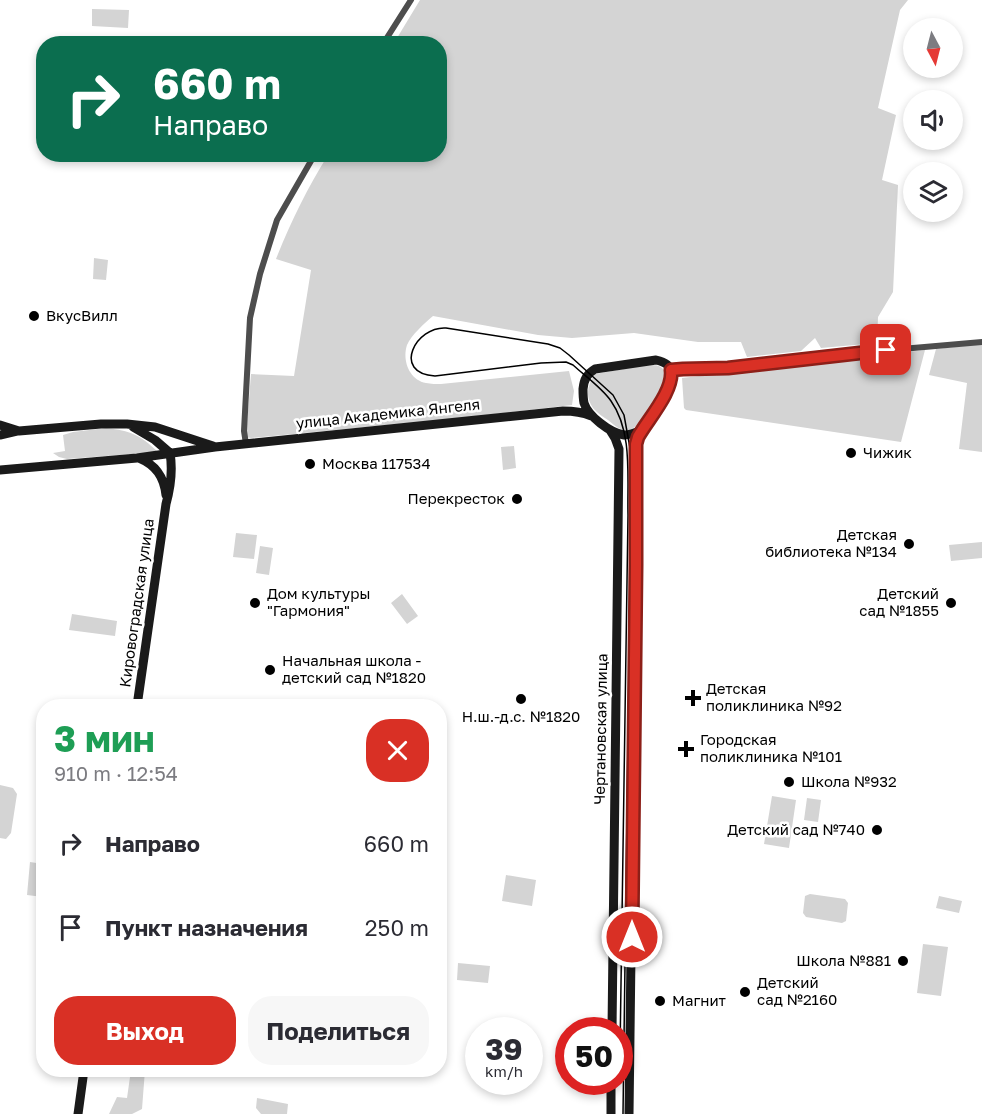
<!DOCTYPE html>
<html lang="ru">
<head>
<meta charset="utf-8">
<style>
  body { margin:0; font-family:"Golos Text",sans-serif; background:#f7f7f7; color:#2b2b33; height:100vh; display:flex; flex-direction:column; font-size:22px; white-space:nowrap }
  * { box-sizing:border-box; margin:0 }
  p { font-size:20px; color:#7c7c81 }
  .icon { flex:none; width:33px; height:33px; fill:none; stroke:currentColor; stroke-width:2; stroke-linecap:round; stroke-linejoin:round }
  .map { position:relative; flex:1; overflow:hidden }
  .sheet { position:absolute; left:36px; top:699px; width:411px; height:378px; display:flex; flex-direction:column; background:#fff; border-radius:24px; box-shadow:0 3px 9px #0003 }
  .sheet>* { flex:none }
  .top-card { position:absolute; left:36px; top:36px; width:411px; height:126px; border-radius:24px; box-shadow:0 3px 9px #0003; background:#0b6e4f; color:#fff; overflow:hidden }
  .needle { width:39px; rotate:173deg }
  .buttons { position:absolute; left:903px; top:18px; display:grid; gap:12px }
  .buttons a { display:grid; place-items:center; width:60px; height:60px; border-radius:50%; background:#fff; box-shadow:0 3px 9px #0003; font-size:30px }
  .speed { position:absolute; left:465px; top:1017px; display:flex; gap:12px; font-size:30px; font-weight:700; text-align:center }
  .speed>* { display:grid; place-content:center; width:78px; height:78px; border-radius:50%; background:#fff; box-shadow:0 3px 9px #0003; line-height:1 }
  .speed small { font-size:15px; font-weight:400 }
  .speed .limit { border:9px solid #d22; background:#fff; color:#111 }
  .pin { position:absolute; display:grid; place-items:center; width:51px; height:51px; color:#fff; margin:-26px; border-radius:12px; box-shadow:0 3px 9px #0006 }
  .me { position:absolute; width:66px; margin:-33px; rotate:0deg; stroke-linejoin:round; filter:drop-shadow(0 0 4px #0008) }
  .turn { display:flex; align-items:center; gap:21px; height:126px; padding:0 18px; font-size:27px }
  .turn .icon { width:78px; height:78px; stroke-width:2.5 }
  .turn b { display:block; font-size:42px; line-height:51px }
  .round { display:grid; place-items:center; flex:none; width:63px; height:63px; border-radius:24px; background:#f7f7f7 }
  .headline { display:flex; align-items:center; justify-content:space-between; height:102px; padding:0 18px }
  h1 { font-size:36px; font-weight:700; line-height:45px; color:#1e9e55 }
  .cta { display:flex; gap:12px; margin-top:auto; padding:12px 18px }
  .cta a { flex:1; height:69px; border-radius:24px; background:#d93025; color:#fff; font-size:24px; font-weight:700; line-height:69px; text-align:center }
  .cta a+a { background:#f7f7f7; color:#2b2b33 }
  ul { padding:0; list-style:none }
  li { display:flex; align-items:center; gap:18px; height:84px; padding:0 18px }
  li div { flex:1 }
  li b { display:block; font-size:22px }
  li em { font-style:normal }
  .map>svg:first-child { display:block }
  .green { fill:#d4d4d4 }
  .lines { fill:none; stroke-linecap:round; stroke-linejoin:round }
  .street { stroke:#4d4d4d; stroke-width:6 }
  .secondary { stroke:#1a1a1a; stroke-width:9 }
  .tram { stroke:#000; stroke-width:1.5 }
  .route-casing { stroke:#8d1f18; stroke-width:15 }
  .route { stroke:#d93025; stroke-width:10 }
  .poi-dot { fill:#000; stroke:#fff; stroke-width:2 }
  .labels { text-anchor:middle; stroke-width:5; stroke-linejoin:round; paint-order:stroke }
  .poi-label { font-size:15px; fill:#000; stroke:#fff; text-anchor:start }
  .street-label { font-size:15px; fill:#000; stroke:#fff }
</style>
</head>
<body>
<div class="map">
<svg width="982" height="1114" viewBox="0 0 982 1114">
  <rect width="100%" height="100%" fill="#fff"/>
  <!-- green -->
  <path class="green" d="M420,0H908L900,10L878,108L896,115L882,180L898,185L893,292L878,317L877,343L821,348L815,338L801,351L747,357L741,342H698L634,333L572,338L538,335L433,316C425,323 411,335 407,345C402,360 409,380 426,383C431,384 436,384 441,384L569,371L574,391L572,405L451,419L251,438L246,437L251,374L294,376L311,270L276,259C291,221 307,189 328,155L440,154V44L394,43Z
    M92,9L129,10L128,28L92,26Z
    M94,258L108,260L106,280L93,279Z
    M982,344V452L959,449L967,383L929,375L936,349Z
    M925,350L901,442L686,410L684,408L682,378Z
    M646,365C652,365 659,364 663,369C666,373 666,379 665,383C663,394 640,429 628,430C620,431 614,425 608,420C603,417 597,413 593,408C585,397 587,385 595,374Z
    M106,428C131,431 139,434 158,452L67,459L59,457L53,453L65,451L63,435L73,432Z
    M514,446L516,468L503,470L501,447Z
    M236,533L257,535L254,559L233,557Z
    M982,542V558L951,561L949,545Z
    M260,546L273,548L269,575L256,573Z
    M402,594L418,616L407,624L391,603Z
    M72,614L117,621L115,636L69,630Z
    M0,785L13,788L17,794L11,833L6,839L0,838Z
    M772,796L796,800L789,848L764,844Z
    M807,798L821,800L818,822L804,820Z
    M30,862L43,864V897L27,895Z
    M506,875L536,880L532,906L502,901Z
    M810,894L845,899L848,903L846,921L842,923L806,917L803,913L805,896Z
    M939,896L962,901L959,913L936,908Z
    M923,944L948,947L941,996L917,993Z
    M458,963L490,966L488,983L457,980Z
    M131,1070H145L142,1109L132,1114H109L117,1097L127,1098Z
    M257,1098L288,1104L287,1114H261L256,1108Z"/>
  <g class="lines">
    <!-- street -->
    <path class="street" d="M383,44L411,0
      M671,370L683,369L727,368L867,352L982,342
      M246,444L244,431L250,318L260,274L277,220L315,154"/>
    <!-- secondary -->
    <path class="secondary" d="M0,425L19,431L101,424H127L155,427L213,446
      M133,427L155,440L170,453
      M610,430L615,438L619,449L612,1030
      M0,435L17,431
      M139,458C156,465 164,477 166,495
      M0,470L137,458L215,447L563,411C573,411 582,412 591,416
      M137,706L166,504C171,486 173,471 170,453
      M78,1114L84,1070
      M611,1114V1082
      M629,1114L636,558V444C643,422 672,395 672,375C672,365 664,362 656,360L595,369C587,374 584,379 583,389C583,394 583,398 584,403C588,416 610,433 624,435C630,435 637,432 642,429"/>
    <!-- tram -->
    <path class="tram" d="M620,1051L628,515C627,478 633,432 611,401C602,388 585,376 573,365L566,362L541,363L435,376C391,373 416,326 446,328L548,344L560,348L569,355L613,395L624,415L630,448L631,514L623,1114"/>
  </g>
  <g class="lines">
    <defs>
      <path id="route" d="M632,937L636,565V444L638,437C648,419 674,391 671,370L683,369L728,368L886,350"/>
    </defs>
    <!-- route casing -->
    <use href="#route" class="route-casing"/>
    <!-- route -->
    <use href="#route" class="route"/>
  </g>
  <!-- markers -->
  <g class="poi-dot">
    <circle cx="34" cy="316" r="6"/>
    <circle cx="851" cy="453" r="6"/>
    <circle cx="310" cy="464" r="6"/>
    <circle cx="517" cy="499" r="6"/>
    <circle cx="909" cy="544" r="6"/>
    <circle cx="255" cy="603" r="6"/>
    <circle cx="951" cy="603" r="6"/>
    <circle cx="270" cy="670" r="6"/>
    <path d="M690 689h6v6h6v6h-6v6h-6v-6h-6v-6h6z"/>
    <circle cx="521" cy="699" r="6"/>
    <path d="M683 740h6v6h6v6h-6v6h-6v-6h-6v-6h6z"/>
    <circle cx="789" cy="782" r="6"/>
    <circle cx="877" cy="830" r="6"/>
    <circle cx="903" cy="961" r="6"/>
    <circle cx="745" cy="992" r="6"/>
    <circle cx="660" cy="1001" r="6"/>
  </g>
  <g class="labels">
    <!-- poi labels -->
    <g class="poi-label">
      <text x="46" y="321">ВкусВилл</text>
      <text x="863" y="458">Чижик</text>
      <text x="322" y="469">Москва 117534</text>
      <text x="505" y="504" text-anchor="end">Перекресток</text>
      <text x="897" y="540" text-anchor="end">Детская<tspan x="897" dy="17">библиотека №134</tspan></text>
      <text x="267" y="599">Дом культуры<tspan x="267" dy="17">"Гармония"</tspan></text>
      <text x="939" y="599" text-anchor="end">Детский<tspan x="939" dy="17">сад №1855</tspan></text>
      <text x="282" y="666">Начальная школа -<tspan x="282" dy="17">детский сад №1820</tspan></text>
      <text x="706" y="694">Детская<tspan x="706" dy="17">поликлиника №92</tspan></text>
      <text x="521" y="722" text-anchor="middle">Н.ш.-д.с. №1820</text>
      <text x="700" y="745">Городская<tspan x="700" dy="17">поликлиника №101</tspan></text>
      <text x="801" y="787">Школа №932</text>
      <text x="865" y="835" text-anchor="end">Детский сад №740</text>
      <text x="891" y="966" text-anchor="end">Школа №881</text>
      <text x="757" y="988">Детский<tspan x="757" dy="17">сад №2160</tspan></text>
      <text x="672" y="1006">Магнит</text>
    </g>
    <!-- street labels -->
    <g class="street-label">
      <text transform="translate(388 414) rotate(-6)" y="5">улица Академика Янгеля</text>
      <text transform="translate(137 603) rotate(-82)" y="5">Кировоградская улица</text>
      <text transform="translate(601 729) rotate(-89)" y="5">Чертановская улица</text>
    </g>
  </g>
</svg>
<div class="buttons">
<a><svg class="needle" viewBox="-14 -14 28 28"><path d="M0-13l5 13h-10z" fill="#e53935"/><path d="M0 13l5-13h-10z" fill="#7c7c81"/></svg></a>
<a><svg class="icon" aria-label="sound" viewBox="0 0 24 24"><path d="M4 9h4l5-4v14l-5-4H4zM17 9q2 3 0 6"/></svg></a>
<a><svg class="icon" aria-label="layers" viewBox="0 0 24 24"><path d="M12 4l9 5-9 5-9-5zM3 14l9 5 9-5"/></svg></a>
</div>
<div class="speed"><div>39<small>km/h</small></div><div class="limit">50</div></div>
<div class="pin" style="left:886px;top:350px;background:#d93025"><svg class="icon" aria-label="arrive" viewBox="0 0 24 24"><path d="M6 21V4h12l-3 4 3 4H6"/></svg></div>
<svg class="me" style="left:632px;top:937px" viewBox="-20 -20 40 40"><circle r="17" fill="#d93025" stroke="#fff" stroke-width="3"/><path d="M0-11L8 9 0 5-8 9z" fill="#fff"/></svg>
<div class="top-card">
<div class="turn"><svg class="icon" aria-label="right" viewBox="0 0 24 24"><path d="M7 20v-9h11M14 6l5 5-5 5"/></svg><div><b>660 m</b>Направо</div></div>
</div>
<section class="sheet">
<div class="headline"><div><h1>3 мин</h1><p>910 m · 12:54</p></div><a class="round" style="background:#d93025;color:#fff"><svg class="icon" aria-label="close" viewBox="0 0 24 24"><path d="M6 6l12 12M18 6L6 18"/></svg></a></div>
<ul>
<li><svg class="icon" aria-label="right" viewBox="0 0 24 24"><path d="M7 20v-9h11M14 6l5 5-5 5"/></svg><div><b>Направо</b></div><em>660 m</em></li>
<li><svg class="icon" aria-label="arrive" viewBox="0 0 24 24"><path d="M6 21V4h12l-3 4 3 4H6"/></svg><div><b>Пункт назначения</b></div><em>250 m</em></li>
</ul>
<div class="cta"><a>Выход</a><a>Поделиться</a></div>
</section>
</div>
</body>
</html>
